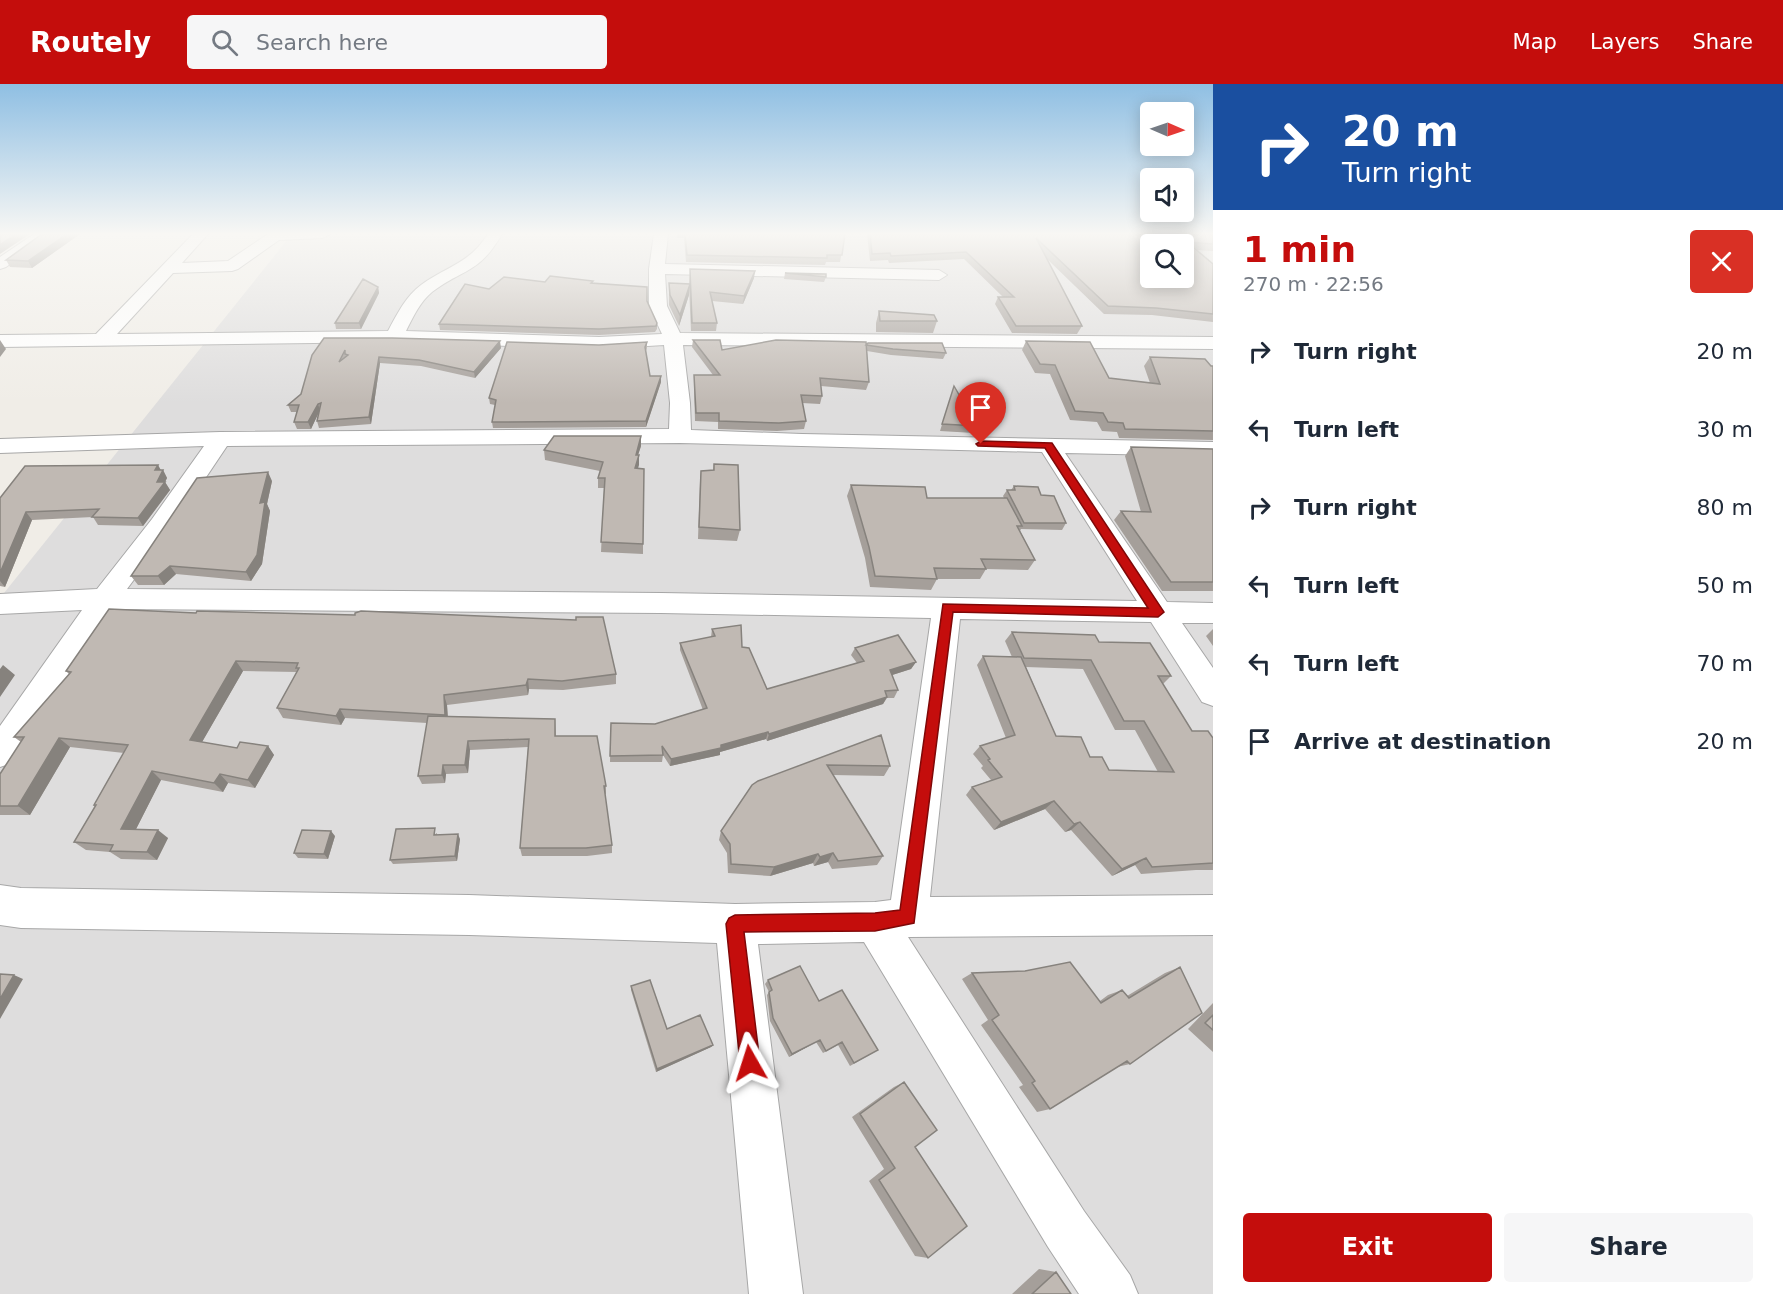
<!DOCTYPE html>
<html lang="en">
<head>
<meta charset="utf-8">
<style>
  body { margin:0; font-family:"DejaVu Sans",sans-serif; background:#f6f6f7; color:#1f2937; height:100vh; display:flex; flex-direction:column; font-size:22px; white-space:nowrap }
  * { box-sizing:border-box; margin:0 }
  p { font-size:20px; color:#747a83 }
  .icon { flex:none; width:33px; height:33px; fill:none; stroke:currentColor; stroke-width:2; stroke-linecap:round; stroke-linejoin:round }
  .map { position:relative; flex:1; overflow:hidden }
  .sheet { display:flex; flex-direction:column; background:#fff; width:570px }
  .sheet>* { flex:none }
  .guide { background:#1a4fa0; color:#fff; overflow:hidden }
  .needle { width:39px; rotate:92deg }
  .tools { position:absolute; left:1140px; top:18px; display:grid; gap:12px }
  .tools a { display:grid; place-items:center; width:54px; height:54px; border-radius:6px; background:#fff; box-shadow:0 3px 15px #0003; font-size:30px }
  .pin { position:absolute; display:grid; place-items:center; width:51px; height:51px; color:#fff; margin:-62px -26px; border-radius:50% 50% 50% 0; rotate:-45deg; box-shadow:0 0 6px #0007 }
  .pin .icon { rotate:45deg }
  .me { position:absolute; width:66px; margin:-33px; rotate:354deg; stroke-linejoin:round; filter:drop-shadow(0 0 4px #0008) }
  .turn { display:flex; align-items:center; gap:21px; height:126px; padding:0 30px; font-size:27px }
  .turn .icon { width:78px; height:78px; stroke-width:2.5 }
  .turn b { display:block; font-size:42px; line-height:51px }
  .round { display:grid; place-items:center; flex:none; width:63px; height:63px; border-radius:6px; background:#f6f6f7 }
  .overview { display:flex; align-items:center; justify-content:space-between; height:102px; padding:0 30px }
  h1 { font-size:36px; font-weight:600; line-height:45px; color:#c40d0c }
  .action { display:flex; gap:12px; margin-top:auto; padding:12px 30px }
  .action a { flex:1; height:69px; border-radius:6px; background:#c40d0c; color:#fff; font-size:24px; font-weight:600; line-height:69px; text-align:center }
  .action a+a { background:#f6f6f7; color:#1f2937 }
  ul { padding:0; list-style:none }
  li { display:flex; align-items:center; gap:18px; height:78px; padding:0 30px }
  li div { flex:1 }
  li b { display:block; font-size:22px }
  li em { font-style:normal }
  header { display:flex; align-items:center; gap:36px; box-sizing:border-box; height:84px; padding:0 30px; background:#c40d0c; color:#fff }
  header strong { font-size:28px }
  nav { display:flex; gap:33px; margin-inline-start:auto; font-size:21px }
  .search { width:420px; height:54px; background:#f6f6f7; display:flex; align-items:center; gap:15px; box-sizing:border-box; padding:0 21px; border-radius:6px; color:#747a83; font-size:22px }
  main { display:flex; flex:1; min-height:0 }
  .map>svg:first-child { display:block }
  .residential { fill:#dedddd; fill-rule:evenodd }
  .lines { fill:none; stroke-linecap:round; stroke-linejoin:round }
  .minor-casing { stroke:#a7a7a7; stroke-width:2 }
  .minor { fill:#fff; fill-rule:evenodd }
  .wall { fill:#a59f9a; fill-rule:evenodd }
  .shaded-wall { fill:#86827d }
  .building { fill:#c0b9b3; stroke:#86827d; stroke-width:1.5; fill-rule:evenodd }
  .route { fill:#c40d0c; stroke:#7f0808; stroke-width:1.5 }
</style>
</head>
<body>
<header>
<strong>Routely</strong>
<div class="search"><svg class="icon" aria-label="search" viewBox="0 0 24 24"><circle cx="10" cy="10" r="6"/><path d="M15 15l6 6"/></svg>Search here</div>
<nav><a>Map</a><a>Layers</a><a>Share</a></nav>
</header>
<main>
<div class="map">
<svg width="1213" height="1210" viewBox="0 0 1213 1210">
  <rect width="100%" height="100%" fill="#f0ede7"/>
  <!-- residential -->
  <path class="residential" d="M292,150H1213V1210H0V514ZM1150,160H1184V194H1150Z"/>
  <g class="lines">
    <defs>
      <path id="minor" d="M34,150H51L6,183L0,185V173Z
        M193,150H208L182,179L228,177L268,150H330L323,154L279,156L238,185L232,187L173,189L117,250L388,247C397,230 406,212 421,201C447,182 469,180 488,150H502C479,190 464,184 432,208C420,218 413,233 406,247L599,253L662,250L649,222V185L654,150H668L665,180L939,186L947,191L939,196L665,190L667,222L680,249L1213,253V265L683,261L690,319L691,346L802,350L1213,358V372L1065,369L1167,518L1213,519V539H1182L1213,584V622L1202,618L1151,538L960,535L930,813L1213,811V851L908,853L1084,1127L1130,1191L1138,1210H1079L1048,1163L864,858L758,860L803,1210H749L717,859L469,851L21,844L0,841V801L21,804L469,811L735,820L875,818L891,816L931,534L661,529L113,525L12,679L0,683V642L82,526L0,530V510L97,505L152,435L204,362L0,369V355L220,348L669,345L670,319L664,261L599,265L394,258L0,263V251L96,250ZM680,359L1042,368L1137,517L661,509L127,505L170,447L227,362Z"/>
    </defs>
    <!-- minor casing -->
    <use href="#minor" class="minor-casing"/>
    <!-- minor -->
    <use href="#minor" class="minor"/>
  </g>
  <!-- wall -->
  <path class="wall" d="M42,150H80L32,184L10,183L6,176Z
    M677,150H845L840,178H826L825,181L686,178L684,154H677Z
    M867,150H1213V167L1196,166L1213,180V238L1152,231L1104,230L1046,174L1082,242L1077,250L1012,249L995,220L998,213H1003L964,175L889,179L888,176L870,177Z
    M690,185L754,194L743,220L712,217L717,239L716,247H691L689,204V211L679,242L669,221V199L689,200Z
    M785,189L826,193L824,198L784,195Z
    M545,198L593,200L647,217L657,239V245L655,248L599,251L440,246L439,240L489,205Z
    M378,203L379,209L361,245H336L335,239Z
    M879,227L937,237L933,249L876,248V239Z
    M324,254L501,264L475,294L421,282L380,279L371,340L319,344L317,337L318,330L311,345H297L294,338L297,328H291L288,321L301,310Z
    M693,256L722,266L866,261L946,269L943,275L891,271L867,267L869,298L866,306L821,302L822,312L820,320L802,319L806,337L804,345L777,347L718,345V338L695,337L694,299V291H713L692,263Z
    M1026,257L1109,294L1150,299L1144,282L1150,273L1213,282V356L1119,354L1117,348L1102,347L1097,338L1070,336L1050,290L1035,289L1022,266Z
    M647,258V264L646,267L650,292L661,298L646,343L493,344L492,338L495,321L490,320L489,314L599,261Z
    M954,302L977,342L974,349L940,347Z
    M641,352V362L638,371H639L638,384L643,460V470L601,468L604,404H598V394L600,387L545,376L544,366Z
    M1131,363L1213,365V507H1162L1114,436L1121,427L1141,428L1125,372Z
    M714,380L740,446L737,457L698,455L700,398L701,387L713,386Z
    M163,386L167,394L165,398L170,406L143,442L98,441L93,433L32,436L5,503L0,502V414Z
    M272,397L267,420L270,427L262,480L251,497L176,490L164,501H138L131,492Z
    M851,401L927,414H1004L1003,412L1007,406H1011L1014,402L1041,411L1066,439L1062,446L1021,445L1020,447L1035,476L1028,486L986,485L980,495H937L931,506L870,503L865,474L847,412Z
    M109,525L616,590V600L563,606L529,605L528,611L447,621L448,632L555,635L556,652L606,702V710H605L612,761V769L587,772H522L520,764L528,663L470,666L468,689L446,690L445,699L422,700L418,692L427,639L345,634L341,641L283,634L277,624L297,588L243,587L202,658L237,664L268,662L274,671L255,704L228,699L223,708L161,696L136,745L168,754L157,776L121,775L110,768L86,766L74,758L95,723L94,721L124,669L70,663L30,731H0V690L21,658L14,653L69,590L66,587Z
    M712,545L742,563L767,605L857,579L851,571L855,564L916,578L911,585L892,591L898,606L894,614H887L883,620L767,657L766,655L720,668V671L670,682L663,671L662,678H610L611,639L655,640L703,626L680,566V559L711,553Z
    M1213,545V562L1206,552Z
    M1012,548L1099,558L1171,592L1163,600L1192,647L1213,654V786H1196L1141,790L1135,781L1112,792L1071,746L1065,748L1045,725L994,746L966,711L972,703L991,696L981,684L983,682L973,670L980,662L1006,654L977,581L983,572L1012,573L1005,557ZM1026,583L1083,585L1115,646H1135L1158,688L1109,686L1090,673L1056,652Z
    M881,651L890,682L884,692L833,691L883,772L877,781L832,785L828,778L814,782L813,779L770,792L728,789L727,769L719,756L721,747L752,701Z
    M437,749V751L460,755L457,777L393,780L390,776Z
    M335,752L328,775L298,774L294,769Z
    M1180,883L1130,980L1117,983L1050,1025L1037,1028L1019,1003L1023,1001L981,941L988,936L962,895L972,889L1100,917L1108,911L1122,906L1127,912L1165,889Z
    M768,896L819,917L878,966L850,982L838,961L823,969L816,958L789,973L770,937L767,911L769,908L765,900Z
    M631,902L667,945L713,961L711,963L656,988L631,906Z
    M1213,919V968L1188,945Z
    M904,998L915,1063L928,1174L915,1172L869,1097L884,1085L852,1033L894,1003Z
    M1039,1185L1056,1188L1071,1210H1012Z"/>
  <!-- shaded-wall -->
  <path class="shaded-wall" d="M16,150H30L0,170V161Z
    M67,150H80L32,184L28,177Z
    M755,187L754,194L743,220L744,212Z
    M690,200L689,211L679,242L680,231Z
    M378,203L379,209L361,245L359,239Z
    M0,256L6,265L0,273Z
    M500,257L501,264L475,294L474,288Z
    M379,273L380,279L371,340L369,333Z
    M661,292V298L646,343V337Z
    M318,320L320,326L311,345L308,338Z
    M641,352V362L635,380L636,371Z
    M639,371V381L635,394V384Z
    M158,381L162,388L163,386L167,394L165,398L170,406L143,442L138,434L157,398L155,386Z
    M268,388L272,397L267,420L270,427L262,480L251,497L246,488L260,419Z
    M26,428L32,436L5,503L0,497V489Z
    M170,482L176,490L164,501L158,492Z
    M236,577L243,587L198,665L190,656Z
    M916,578L911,585L886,593L890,586Z
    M3,581L15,591L0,613V585Z
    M528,595L529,605L528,611L526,601Z
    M444,611L447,621L448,641L445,631Z
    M887,613L883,620L767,657L769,650Z
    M340,625L345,634L341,641L336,632Z
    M768,648L766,655L720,668V671L670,682L671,675Z
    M59,654L70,663L30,731L18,722Z
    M468,657L470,666L468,689L465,681Z
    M268,662L274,671L255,704L248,696Z
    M443,681L446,690L445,699L442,691Z
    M152,687L161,696L132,753L121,745Z
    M220,690L228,699L223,708L214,699Z
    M1054,717L1045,725L994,746L1001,738Z
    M1080,738L1071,746L1065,748L1074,740Z
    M158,746L168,754L157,776L147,768Z
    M331,747L335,752L328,775L324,770Z
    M458,750L460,755L457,777L455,772Z
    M833,769L828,778L814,782L820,773Z
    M818,770L813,779L770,792L774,783Z
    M1146,774L1135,781L1112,792L1122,785Z
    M14,891L23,895L0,935V915Z
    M820,956L816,958L789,973L792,970Z
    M713,961L711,963L656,988L657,985Z"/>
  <!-- building -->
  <path class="building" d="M0,150H16L0,161Z
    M42,150H67L28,177L6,176Z
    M685,150H845L842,171H827V174L687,171Z
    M870,150H1213V160L1187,158L1213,180V230L1156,224L1108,222L1036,154L1082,242H1016L998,213H1014L966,168L891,172L890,169L872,170ZM1150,160H1184V194H1150Z
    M690,185L755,187L744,212L710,208L717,239H692Z
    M785,189L826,190V193Z
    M550,192L593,197L591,199L647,203V217L657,239L656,242L599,245L439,240L465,200L489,205L504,193L545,198Z
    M363,195L378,203L359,239H335Z
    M669,199L690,200L680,231L670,211Z
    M879,227L934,231L937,237H880Z
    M324,254H392L500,257L474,288L419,276L379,273L369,333L317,337L321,319L318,320L308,338H294L299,321H288L301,310L312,271ZM345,266V270L348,271L339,278Z
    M693,256H720L722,266L776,256L866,258L869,298L820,294L822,312L801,311L806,337L779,339L719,337V329H696L694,291H720Z
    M1026,257L1090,258L1109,294L1160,300L1150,273L1205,275L1211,282H1213V347L1125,345L1123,339L1108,338L1103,329L1075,327L1055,281L1040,280Z
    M507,258L599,261L647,258L645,263L650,292H661L646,337L492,338L496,316L489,314Z
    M868,259H942L946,269L893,265L866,261Z
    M954,302L977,342L942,340Z
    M554,352H641L636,371H639L635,384L644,385L643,460L601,458L605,394H598L603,378L544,366Z
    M1131,363L1213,365V498H1171L1121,427L1151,428Z
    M714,380L738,381L740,446L699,443L701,387L714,386Z
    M158,381L155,386H163L157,398H165L138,434L92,433L99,425L26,428L0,489V414L25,382Z
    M268,388L260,419L265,418L257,471L246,488L170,482L158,492H131L197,394Z
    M851,401L925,403L927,414H1007L1022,442H1017L1035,476L981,475L986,485L934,484L937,495L875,492L869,463Z
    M1014,402L1038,403L1041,411L1054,412L1066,439H1024L1007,406H1015Z
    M109,525L196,529L197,527L355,531V529L361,527L576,536V533H603L616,590L562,597L528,595L526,601L444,611L445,631L340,625L336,632L277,624L299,584H296L298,579L236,577L190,656L237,664L240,658L268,662L248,696L220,690L214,699L152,687L121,745L158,746L147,768L110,767L113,761L74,758L96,721H94L128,661L59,654L18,722H0V690L24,653H14L71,588L66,587Z
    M741,541L742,563L749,564L767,605L864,577L855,564L898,551L916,578L890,586L898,606L885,607L887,613L769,650L768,648L721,661V664L671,675L662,662L663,671L610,672L611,639L655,640L707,624L680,559L715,552L712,545Z
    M1012,548L1095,551L1099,558L1150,559L1171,592H1158L1192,647H1208L1213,654V779L1152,783L1146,774L1122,785L1080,738L1074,740L1054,717L1001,738L972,703L1002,693L988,676L990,675L980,662L1015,651L983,572L1021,573L1056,652L1081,653L1090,673H1102L1109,686L1174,688L1144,637H1124L1091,576L1024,574Z
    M428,632L555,635V652H597L606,702H604L612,761L586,764H520L529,655L468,657L465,681H443L442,691L418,692Z
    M881,651L890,682L827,681L883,772L838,777L833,769L820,773L818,770L774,783L731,780L730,760L721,747L752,701L758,697Z
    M435,744L434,751L458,750L455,772L390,776L396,745Z
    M302,746L331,747L324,770L294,769Z
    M1070,878L1101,919L1122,906L1129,914L1180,883L1202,929L1130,980L1127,977L1050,1025L1032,999L1035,997L992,936L999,931L972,889L1025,887Z
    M800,882L819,917L842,906L878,966L854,979L842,958L826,967L820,956L792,970L773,934L769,908L772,906L768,896Z
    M0,890L14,891L0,915Z
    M650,896L667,945L700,931L713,961L657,985L631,902Z
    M1213,931V946L1205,939Z
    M904,998L937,1046L915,1063L967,1142L928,1174L879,1096L895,1084L860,1030Z
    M1056,1188L1071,1210H1032Z"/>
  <!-- sky -->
  <linearGradient id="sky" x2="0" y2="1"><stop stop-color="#8fbfe3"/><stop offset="0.47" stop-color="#f8f7f4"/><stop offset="1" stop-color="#f8f7f4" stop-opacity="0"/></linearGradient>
  <rect width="1213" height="319" fill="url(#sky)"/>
  <!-- route -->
  <path class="route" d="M981,357L1052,359L1164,528L1158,533L953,528L914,839L875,847L744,848L760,979L757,986L750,988L743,986L740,979L726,840L729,834L735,831L875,829L900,826L943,520L1148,524L1045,364L978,362L976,360Z"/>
</svg>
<div class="tools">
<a><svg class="needle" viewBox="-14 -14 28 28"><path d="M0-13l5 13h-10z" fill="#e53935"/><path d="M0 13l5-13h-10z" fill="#747a83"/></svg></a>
<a><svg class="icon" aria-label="sound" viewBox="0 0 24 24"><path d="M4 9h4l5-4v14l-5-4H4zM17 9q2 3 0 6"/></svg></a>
<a><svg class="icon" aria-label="search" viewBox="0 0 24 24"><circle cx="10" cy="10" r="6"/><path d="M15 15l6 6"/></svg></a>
</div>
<div class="pin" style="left:981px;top:360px;background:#d93025"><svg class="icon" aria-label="arrive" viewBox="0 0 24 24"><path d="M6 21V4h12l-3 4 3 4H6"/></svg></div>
<svg class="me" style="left:750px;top:979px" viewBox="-20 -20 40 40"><path d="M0-17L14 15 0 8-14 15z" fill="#c40d0c" stroke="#fff" stroke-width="4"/></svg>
</div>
<section class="sheet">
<div class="guide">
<div class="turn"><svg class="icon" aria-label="right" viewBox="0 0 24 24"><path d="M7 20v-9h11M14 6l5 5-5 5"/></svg><div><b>20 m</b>Turn right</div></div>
</div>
<div class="overview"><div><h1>1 min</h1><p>270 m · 22:56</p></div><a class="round" style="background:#d93025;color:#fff"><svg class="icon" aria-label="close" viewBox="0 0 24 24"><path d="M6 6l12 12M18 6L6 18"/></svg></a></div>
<ul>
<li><svg class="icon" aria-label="right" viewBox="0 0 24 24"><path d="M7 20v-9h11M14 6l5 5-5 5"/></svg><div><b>Turn right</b></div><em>20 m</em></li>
<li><svg class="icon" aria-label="left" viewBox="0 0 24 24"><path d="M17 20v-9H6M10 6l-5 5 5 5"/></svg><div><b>Turn left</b></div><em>30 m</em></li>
<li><svg class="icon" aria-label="right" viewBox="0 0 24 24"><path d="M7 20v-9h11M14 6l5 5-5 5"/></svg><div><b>Turn right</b></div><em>80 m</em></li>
<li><svg class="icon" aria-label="left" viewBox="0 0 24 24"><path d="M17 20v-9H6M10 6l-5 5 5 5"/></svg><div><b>Turn left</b></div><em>50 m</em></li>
<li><svg class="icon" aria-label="left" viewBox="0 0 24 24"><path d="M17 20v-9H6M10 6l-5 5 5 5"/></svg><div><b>Turn left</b></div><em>70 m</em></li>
<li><svg class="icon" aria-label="arrive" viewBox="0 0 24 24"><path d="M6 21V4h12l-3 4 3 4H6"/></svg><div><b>Arrive at destination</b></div><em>20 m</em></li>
</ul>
<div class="action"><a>Exit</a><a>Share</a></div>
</section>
</main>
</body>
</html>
